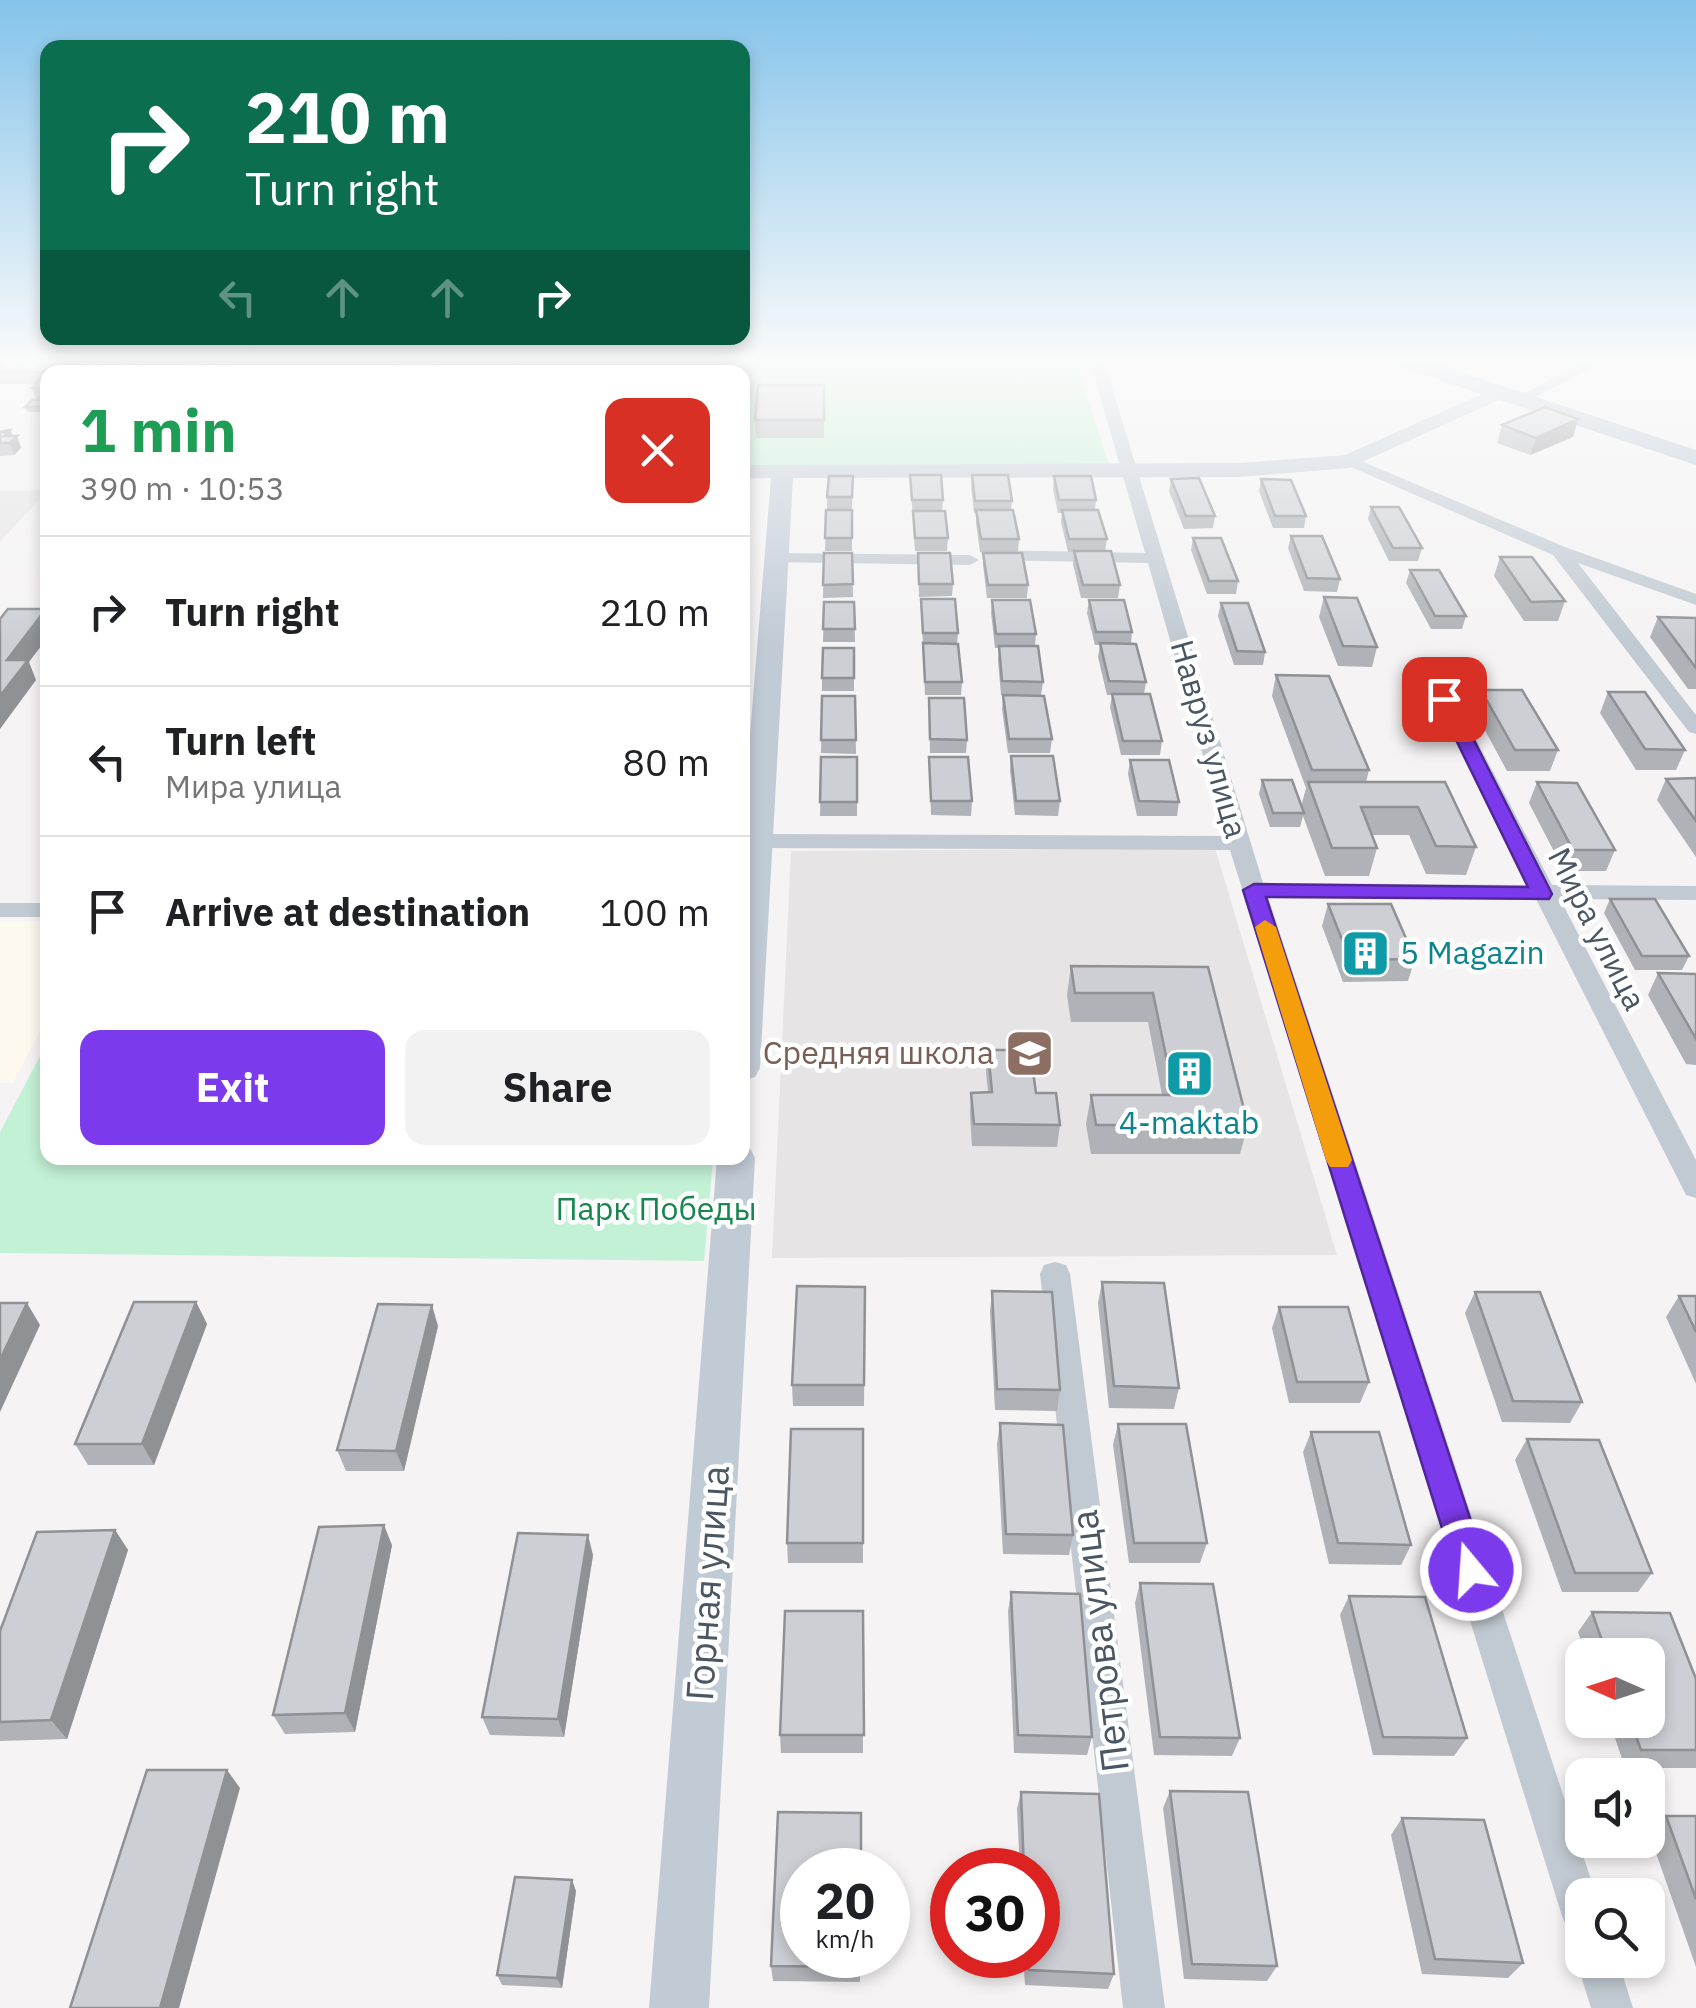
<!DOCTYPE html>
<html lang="en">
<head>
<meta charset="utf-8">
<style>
  body { margin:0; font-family:"IBM Plex Sans",sans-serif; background:#f2f2f2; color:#202124; height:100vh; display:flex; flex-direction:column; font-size:38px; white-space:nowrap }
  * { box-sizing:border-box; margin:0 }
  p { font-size:32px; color:#757577 }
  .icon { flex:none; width:55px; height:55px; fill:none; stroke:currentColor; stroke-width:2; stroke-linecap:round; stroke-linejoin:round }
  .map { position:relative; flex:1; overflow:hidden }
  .panel { position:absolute; left:40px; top:365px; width:710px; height:800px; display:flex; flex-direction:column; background:#fff; border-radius:20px; box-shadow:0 5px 15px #0003 }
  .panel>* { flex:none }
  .top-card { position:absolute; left:40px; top:40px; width:710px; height:305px; border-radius:20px; box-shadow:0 5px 15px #0003; background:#0b6e4f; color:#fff; overflow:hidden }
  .needle { width:65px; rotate:273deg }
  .controls { position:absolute; left:1565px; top:1638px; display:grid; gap:20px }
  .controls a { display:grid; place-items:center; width:100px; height:100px; border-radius:20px; background:#fff; box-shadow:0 5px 15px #0003; font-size:50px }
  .speed { position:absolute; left:780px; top:1848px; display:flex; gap:20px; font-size:50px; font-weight:700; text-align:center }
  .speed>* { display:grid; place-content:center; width:130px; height:130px; border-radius:50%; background:#fff; box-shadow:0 5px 15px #0003; line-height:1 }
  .speed small { font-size:25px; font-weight:400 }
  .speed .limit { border:15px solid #d22; background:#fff; color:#111 }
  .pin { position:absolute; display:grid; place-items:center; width:85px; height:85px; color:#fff; margin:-42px; border-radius:20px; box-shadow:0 5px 15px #0006 }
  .me { position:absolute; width:110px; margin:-55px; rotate:342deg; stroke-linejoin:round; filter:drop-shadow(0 0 8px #0008) }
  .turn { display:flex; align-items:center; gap:35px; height:210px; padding:0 40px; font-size:45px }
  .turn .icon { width:130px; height:130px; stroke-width:2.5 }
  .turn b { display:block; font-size:70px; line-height:85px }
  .lanes { display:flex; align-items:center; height:95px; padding:0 40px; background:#0003; justify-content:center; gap:50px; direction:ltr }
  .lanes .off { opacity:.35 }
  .round { display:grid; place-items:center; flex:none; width:105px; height:105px; border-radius:20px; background:#f2f2f2 }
  .head { display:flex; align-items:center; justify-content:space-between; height:170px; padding:0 40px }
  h1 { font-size:60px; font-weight:800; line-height:75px; color:#1e9e55 }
  .cta { display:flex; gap:20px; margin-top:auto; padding:20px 40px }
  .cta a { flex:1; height:115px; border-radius:20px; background:#7c3aed; color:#fff; font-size:40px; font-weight:800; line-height:115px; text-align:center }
  .cta a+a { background:#f2f2f2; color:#202124 }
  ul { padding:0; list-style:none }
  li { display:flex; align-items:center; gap:30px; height:150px; padding:0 40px; border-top:2px solid #e0e0e0 }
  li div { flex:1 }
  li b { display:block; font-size:38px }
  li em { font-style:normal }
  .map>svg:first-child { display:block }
  .commercial { fill:#fdf9ef }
  .education { fill:#e6e4e5 }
  .green { fill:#c3f1d5 }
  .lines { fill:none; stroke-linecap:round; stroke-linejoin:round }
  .street { fill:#c1cad2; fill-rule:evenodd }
  .secondary { fill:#c1cbd6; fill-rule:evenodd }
  .primary { fill:#b3c2d1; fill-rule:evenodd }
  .wall { fill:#b0b2b7 }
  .shaded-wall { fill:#909195 }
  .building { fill:#cdcfd5; stroke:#909195; stroke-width:2.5 }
  .route { fill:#7c3aed; stroke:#51269a; stroke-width:2.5 }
  .slow { fill:#f59e0b }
  .labels { text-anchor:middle; stroke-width:9; stroke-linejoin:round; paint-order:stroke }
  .street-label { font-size:32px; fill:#4a5661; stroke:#fff }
  .culture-label { font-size:32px; fill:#0d838f; stroke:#fff; text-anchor:start }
  .education-label { font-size:32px; fill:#785e54; stroke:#fff; text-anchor:end }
  .park-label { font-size:32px; fill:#17864f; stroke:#fff }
  .near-street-label { font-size:38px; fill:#4a5661; stroke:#fff }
</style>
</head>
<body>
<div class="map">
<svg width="1696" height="2008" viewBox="0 0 1696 2008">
  <rect width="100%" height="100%" fill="#f5f3f3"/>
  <!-- commercial -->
  <path class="commercial" d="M0,921H47V1019L13,1083H0Z"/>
  <!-- education -->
  <path class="education" d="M47,490V491L0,542V491Z
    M1215,848L1337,1255L772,1258L791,851Z"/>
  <!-- green -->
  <path class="green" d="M1076,361L1110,468L743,470L742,372H538L542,362Z
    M47,1043L48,1158H713L704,1261L0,1253V1132Z"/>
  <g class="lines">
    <!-- street -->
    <path class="street" d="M118,361H135L149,372H133Z
      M1090,361H1104L1263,883L1529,885L1435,699L1445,693L1455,699L1552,885L1696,886V900L1560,899L1696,1160V1198L1686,1195L1682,1187L1536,899L1268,897L1596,1895H1582V1936L1568,1930L1562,1916L1230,850L758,848L747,841L758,834L1226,836L1148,563L991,560L982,555L991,550L1145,553Z
      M1586,361H1605L1524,403L1512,400Z
      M1344,458H1354L1565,547L1696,594V605L1578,563L1696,715V734L1689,732L1553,555L1344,464Z
      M776,553L970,555L979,560L970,565L770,562V554Z
      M0,903H48V917H0Z
      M1055,1262L1066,1265L1070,1274L1165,2008H1123L1040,1274L1044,1265Z
      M1582,1945V1960H1618L1633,2008H1591L1576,1960Z"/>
    <!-- secondary -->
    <path class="secondary" d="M503,361H522L517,372H499Z
      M1498,387L1505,389V397L1349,468L1240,477L793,478L760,1068L755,1077L742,1081V832L771,478L742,479V465L1240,463L1345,455Z
      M742,1145L750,1148L755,1158L709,2008H649L717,1158H742Z"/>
    <!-- primary -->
    <path class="primary" d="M1394,361H1428L1696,450V465L1397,366Z"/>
  </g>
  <!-- wall -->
  <path class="wall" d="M0,361H19L18,363L102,361L92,372H48V399H36L32,388L36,384H0Z
    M178,361H220L231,372H196Z
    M400,361H435L429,372H400L398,365Z
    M824,385V438H756L755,420Z
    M48,400V412H27L25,407Z
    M1578,419L1573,437L1530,455L1497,443L1502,425Z
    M10,430L21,448L14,455L0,456V432Z
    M910,475L943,500L942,511L948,538L947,551H915Z
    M972,475L1012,501L1011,510L1019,539L1018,552H980L976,523V513H974L971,487Z
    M853,476L852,510L827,509V497Z
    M1054,476L1096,500L1095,510L1107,539L1105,551L1120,585L1118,598H1081L1073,564L1074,552H1068L1061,522L1062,513H1058L1053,489Z
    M1171,479L1215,516L1213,528L1184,529L1169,491Z
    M1261,479L1306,516L1304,528H1273L1259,491Z
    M1371,507L1422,548L1418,561H1389L1368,519Z
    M826,510H852V551H825Z
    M1291,536L1340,579L1337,592L1304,591L1288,548Z
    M1193,538L1238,581L1236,594H1207L1191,550Z
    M824,553H852L853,597L823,598Z
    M918,553L953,584L952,596L919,597Z
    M983,553L1028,585L1027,598H987L983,565Z
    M1500,557L1565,601L1558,621H1524L1494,576Z
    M1410,570L1466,616L1462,629H1431L1406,583Z
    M1324,597L1377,647L1372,667L1338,666L1319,617Z
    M921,599L958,633L957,644L962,682L961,695H925Z
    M992,600L1036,634L1035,646L1043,682L1041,695H1001L998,660L999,648H995L991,613Z
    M1089,600L1132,632L1131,644L1146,682L1144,694L1162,741L1160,755H1121L1110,707L1112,695H1107L1098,657L1100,645H1095L1087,613Z
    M824,602H854L855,642H823Z
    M1221,603L1265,652L1263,665H1234L1218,616Z
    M1658,617L1696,618V689H1688L1650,637Z
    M854,648V691H822V678Z
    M1276,675L1369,770L1366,782H1445L1476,847L1466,875L1426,874L1409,835H1372L1377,848L1369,876H1325L1303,816L1300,827H1270L1259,794L1262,780L1301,807L1306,788L1272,696Z
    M1481,690L1558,750L1550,771H1507L1474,710Z
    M1608,692L1685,750L1676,770H1636L1600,713Z
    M1003,695L1052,739L1050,753H1008L1002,709Z
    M822,696H855L856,754L821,753Z
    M929,698L967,740L966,753H930Z
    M1011,756L1060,801L1058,816L1015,815L1010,770Z
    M821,757H857V816H820Z
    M929,757L972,801L971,816L931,815Z
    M1130,760L1179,802L1177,816H1137L1128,774Z
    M1696,778V857L1657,800L1666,779Z
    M1537,782L1615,850L1606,871H1564L1529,803Z
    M1610,899L1689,956L1682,970H1635L1604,913Z
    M1328,904L1415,959L1408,981L1343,982L1322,926Z
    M1071,966L1208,967L1248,1125L1240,1154H1091L1086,1124L1091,1095H1162L1148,1022H1071L1067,995Z
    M1658,973L1696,974V1065L1686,1064L1648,995Z
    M988,1050L1036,1093L1060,1125L1057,1147L972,1146L970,1115L971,1093L988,1092L986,1072Z
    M1102,1282L1179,1388L1174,1409L1109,1408L1098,1303Z
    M865,1287L864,1406H793L792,1385Z
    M992,1291L1060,1390L1057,1411L995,1410L990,1312Z
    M1475,1292L1582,1402L1570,1423L1502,1422L1465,1313Z
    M1679,1296H1696V1384L1666,1317Z
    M196,1302L207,1324L154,1465H88L75,1444Z
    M1279,1307L1369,1382L1360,1403H1289L1272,1328Z
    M438,1326L404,1471H346L337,1450Z
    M1000,1423L1073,1535L1069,1555L1003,1554L997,1444Z
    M1118,1424L1207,1543L1200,1563H1129L1113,1445Z
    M863,1429V1563H788L787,1543Z
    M1311,1432L1411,1545L1401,1565L1329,1564L1303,1452Z
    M1527,1439L1652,1573L1638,1592H1562L1515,1460Z
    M115,1530L128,1550L67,1739L0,1741V1631Z
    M392,1545L355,1732L285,1734L273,1715Z
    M593,1555L564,1737L490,1735L482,1717Z
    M1140,1583L1240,1738L1232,1756L1154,1755L1135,1603Z
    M1011,1592L1092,1737L1087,1755L1014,1753L1008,1611Z
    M1349,1596L1467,1738L1454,1756L1373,1755L1340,1615Z
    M863,1611V1753H781L780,1735Z
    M1592,1612L1696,1679V1768H1625L1609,1720H1648V1655H1586L1578,1632Z
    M1170,1791L1277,1966L1267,1981L1184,1979L1163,1808Z
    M1021,1792L1114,1974L1108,1989L1025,1985L1023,1955H1038V1870H1020L1017,1809Z
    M1666,1816H1696V1967L1649,1833Z
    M1402,1818L1523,1963L1508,1978L1422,1974L1391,1835Z
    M576,1891L562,1988L502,1985L497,1975Z
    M860,1955V1982L773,1981L771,1966Z"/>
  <!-- shaded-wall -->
  <path class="shaded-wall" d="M88,361H102L92,372H77Z
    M427,361H435L429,372H426L424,365Z
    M229,367L231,372H210Z
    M1578,419L1573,437L1530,455L1536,438Z
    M10,430L13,439L17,436L21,448L14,455L10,443L4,436Z
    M46,609L48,614V637L29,662L36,680L0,729V696L7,660Z
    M196,1302L207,1324L154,1465L142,1444Z
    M27,1303L40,1325L0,1412V1360Z
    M432,1305L438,1326L404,1471L396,1451Z
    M384,1525L392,1545L355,1732L345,1713Z
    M115,1530L128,1550L67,1739L51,1720Z
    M588,1535L593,1555L564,1737L558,1719Z
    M227,1770L240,1788L179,2008H160Z
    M572,1880L576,1891L562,1988L557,1978Z"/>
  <!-- building -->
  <path class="building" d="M0,361H3L2,363L88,361L77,372H48V388H32L47,372H0Z
    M193,361H220L229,367L210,372Z
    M400,361H427L424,365H398Z
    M758,385H824V420H755Z
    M32,400H48V406L25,407Z
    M1545,407L1578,419L1536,438L1502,425Z
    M10,430L4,436H17L10,443H0V432Z
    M910,475H941L943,500H912Z
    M972,475H1008L1012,501H975Z
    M829,476H853L852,497H827Z
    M1054,476H1091L1096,500H1059Z
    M1199,478L1215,516H1186L1171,479Z
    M1261,479L1291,480L1306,516H1275Z
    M1371,507H1399L1422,548H1393Z
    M826,510H852V538H825Z
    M976,510H1013L1019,539H981Z
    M1062,510H1098L1107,539H1069Z
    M913,511H945L948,538H915Z
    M1291,536H1322L1340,579L1307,578Z
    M1193,538H1221L1238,581H1209Z
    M1074,551H1111L1120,585H1083Z
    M824,553H852L853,584L823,585Z
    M918,553H950L953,584H919Z
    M983,553H1022L1028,585H988Z
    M1500,557H1532L1565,601L1531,602Z
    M1410,570H1439L1466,616H1435Z
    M1324,597L1357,598L1377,647L1343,646Z
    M921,599H955L958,633H923Z
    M992,600H1030L1036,634H996Z
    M1089,600H1124L1132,632H1096Z
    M824,602H854L855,629H823Z
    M1221,603H1248L1265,652L1237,651Z
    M8,609H46L7,660H28L0,696V619Z
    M1658,617L1696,618V668Z
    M923,643L958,644L962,682H925Z
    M1100,643L1136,644L1146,682L1109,681Z
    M999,646H1038L1043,682L1002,681Z
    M823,648H854V678H822Z
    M1276,675L1329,676L1369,770H1312Z
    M1481,690H1522L1558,750H1515Z
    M1608,692H1645L1685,750L1645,749Z
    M1112,694H1150L1162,741H1123Z
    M1003,695L1044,696L1052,739H1009Z
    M822,696H855L856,740H821Z
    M929,698H964L967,740L930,739Z
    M1011,756H1053L1060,801H1016Z
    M821,757H857V802H820Z
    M929,757H968L972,801H931Z
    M1130,760H1169L1179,802L1139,801Z
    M1696,778V821L1666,779Z
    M1262,780H1292L1304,813H1273Z
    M1308,782H1445L1476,847L1436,846L1418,807H1361L1377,848H1332Z
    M1537,782L1577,783L1615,850H1573Z
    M1610,899H1655L1689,956H1642Z
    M1328,904H1391L1415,959L1350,960Z
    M1071,966L1208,967L1248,1125H1096L1091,1095H1174L1153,993H1075Z
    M1658,973L1696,974V1039Z
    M988,1050H1030L1036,1093H1056L1060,1125L974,1124L971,1093L992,1092Z
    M1102,1282L1164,1283L1179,1388L1114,1386Z
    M797,1286L865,1287L864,1385H792Z
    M992,1291L1052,1292L1060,1390L997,1389Z
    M1475,1292H1540L1582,1402L1513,1401Z
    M1679,1296H1696V1332Z
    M134,1302H196L142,1444H75Z
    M0,1303H27L0,1360Z
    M378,1304L432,1305L396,1451L337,1450Z
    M1279,1307H1348L1369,1382H1297Z
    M1000,1423L1063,1425L1073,1535L1006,1534Z
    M1118,1424H1186L1207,1543H1134Z
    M791,1429H863V1543H787Z
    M1311,1432H1379L1411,1545L1338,1543Z
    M1527,1439L1599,1440L1652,1573H1575Z
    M384,1525L345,1713L273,1715L319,1527Z
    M115,1530L51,1720L0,1722V1631L37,1532Z
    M518,1533L588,1535L558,1719L482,1717Z
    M1140,1583L1213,1584L1240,1738L1160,1737Z
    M1011,1592L1080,1594L1092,1737L1018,1735Z
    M1349,1596L1425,1597L1467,1738L1383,1737Z
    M785,1611H863L864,1735H780Z
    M1592,1612L1670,1613L1696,1679V1750H1641L1630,1720H1648V1655H1607Z
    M147,1770H227L160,2008H70Z
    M1170,1791L1248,1792L1277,1966L1192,1964Z
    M1021,1792L1099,1794L1114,1974L1029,1970L1028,1955H1038V1870H1024Z
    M778,1812L861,1813V1870H802V1955H860V1967L771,1966Z
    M1666,1816H1696V1899Z
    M1402,1818L1484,1820L1523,1963L1435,1959Z
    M515,1877L572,1880L557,1978L497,1975Z"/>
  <!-- sky -->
  <linearGradient id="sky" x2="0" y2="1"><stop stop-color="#85c3ea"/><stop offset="0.56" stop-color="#fafafa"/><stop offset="1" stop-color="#fafafa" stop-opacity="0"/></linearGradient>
  <rect width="1696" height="643" fill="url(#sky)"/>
  <!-- route -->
  <path class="route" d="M1444,694L1453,699L1552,894L1549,899L1266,897L1487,1570L1482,1581L1471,1585L1460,1581L1455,1570L1243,890L1254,884L1528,887L1436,699Z"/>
  <!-- slow -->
  <path class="slow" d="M1265,920L1276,927L1352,1160L1348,1167H1330L1326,1160L1255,927Z"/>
  <!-- icons -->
  <defs>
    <symbol id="building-square" viewBox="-11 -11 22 22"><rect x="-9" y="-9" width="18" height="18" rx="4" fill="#0f9aa8" stroke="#fff"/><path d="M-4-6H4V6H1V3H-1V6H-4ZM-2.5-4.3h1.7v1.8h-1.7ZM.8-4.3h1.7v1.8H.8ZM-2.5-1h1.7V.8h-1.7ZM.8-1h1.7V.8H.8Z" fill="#fff"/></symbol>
    <symbol id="school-square" viewBox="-11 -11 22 22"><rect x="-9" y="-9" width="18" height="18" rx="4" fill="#8d6e63" stroke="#fff"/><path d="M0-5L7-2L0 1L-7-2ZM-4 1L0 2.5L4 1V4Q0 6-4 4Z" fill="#fff"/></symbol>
  </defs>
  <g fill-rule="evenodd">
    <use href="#building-square" x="1338" y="926" width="55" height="55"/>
    <use href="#school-square" x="1002" y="1026" width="55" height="55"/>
    <use href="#building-square" x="1162" y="1046" width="55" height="55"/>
  </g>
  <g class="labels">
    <!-- street labels -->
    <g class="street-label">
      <text transform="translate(1209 739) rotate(74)" y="11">Навруз улица</text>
      <text transform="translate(1597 929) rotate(63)" y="11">Мира улица</text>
    </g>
    <!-- culture labels -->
    <g class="culture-label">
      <text x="1400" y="964">5 Magazin</text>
      <text x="1189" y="1134" text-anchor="middle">4-maktab</text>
    </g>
    <!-- education labels -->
    <g class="education-label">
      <text x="994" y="1064">Средняя школа</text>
    </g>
    <!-- park labels -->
    <g class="park-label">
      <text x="656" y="1220">Парк Победы</text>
    </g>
    <!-- near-street labels -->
    <g class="near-street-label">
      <text transform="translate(708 1583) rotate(-86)" y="13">Горная улица</text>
      <text transform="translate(1100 1641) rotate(-97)" y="13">Петрова улица</text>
    </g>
  </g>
</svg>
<div class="controls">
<a><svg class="needle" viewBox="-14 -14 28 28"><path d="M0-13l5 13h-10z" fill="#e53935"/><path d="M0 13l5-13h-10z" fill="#757577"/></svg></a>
<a><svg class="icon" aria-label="sound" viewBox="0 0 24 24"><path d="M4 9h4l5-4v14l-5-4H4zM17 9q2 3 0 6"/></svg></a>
<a><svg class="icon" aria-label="search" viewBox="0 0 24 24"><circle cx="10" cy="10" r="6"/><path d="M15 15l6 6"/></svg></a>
</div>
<div class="speed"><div>20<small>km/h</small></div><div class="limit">30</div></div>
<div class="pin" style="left:1444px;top:699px;background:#d93025"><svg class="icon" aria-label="arrive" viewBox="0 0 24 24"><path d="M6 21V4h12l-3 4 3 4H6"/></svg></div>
<svg class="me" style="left:1471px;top:1570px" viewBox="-20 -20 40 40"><circle r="17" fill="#7c3aed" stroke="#fff" stroke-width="3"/><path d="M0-11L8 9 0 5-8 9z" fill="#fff"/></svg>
<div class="top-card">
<div class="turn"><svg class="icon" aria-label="right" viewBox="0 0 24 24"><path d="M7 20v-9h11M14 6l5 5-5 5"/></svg><div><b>210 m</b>Turn right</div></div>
<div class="lanes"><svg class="icon off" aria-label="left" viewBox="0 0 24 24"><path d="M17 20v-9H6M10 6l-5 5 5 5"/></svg><svg class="icon off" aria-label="ahead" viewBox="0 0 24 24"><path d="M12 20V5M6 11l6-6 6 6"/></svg><svg class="icon off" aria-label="ahead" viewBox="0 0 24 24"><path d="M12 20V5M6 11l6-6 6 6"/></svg><svg class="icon" aria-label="right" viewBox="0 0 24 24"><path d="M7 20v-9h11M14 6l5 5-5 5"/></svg></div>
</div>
<section class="panel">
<div class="head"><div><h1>1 min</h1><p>390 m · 10:53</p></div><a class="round" style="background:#d93025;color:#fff"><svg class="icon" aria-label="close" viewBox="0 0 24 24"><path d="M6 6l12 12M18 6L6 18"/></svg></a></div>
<ul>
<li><svg class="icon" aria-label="right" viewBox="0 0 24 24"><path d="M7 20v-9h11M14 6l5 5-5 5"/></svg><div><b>Turn right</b></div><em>210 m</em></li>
<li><svg class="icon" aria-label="left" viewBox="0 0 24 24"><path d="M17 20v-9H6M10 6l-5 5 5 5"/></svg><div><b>Turn left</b><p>Мира улица</p></div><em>80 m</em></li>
<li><svg class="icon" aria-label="arrive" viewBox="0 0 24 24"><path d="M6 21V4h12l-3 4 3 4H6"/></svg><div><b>Arrive at destination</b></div><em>100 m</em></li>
</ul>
<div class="cta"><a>Exit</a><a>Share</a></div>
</section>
</div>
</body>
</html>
